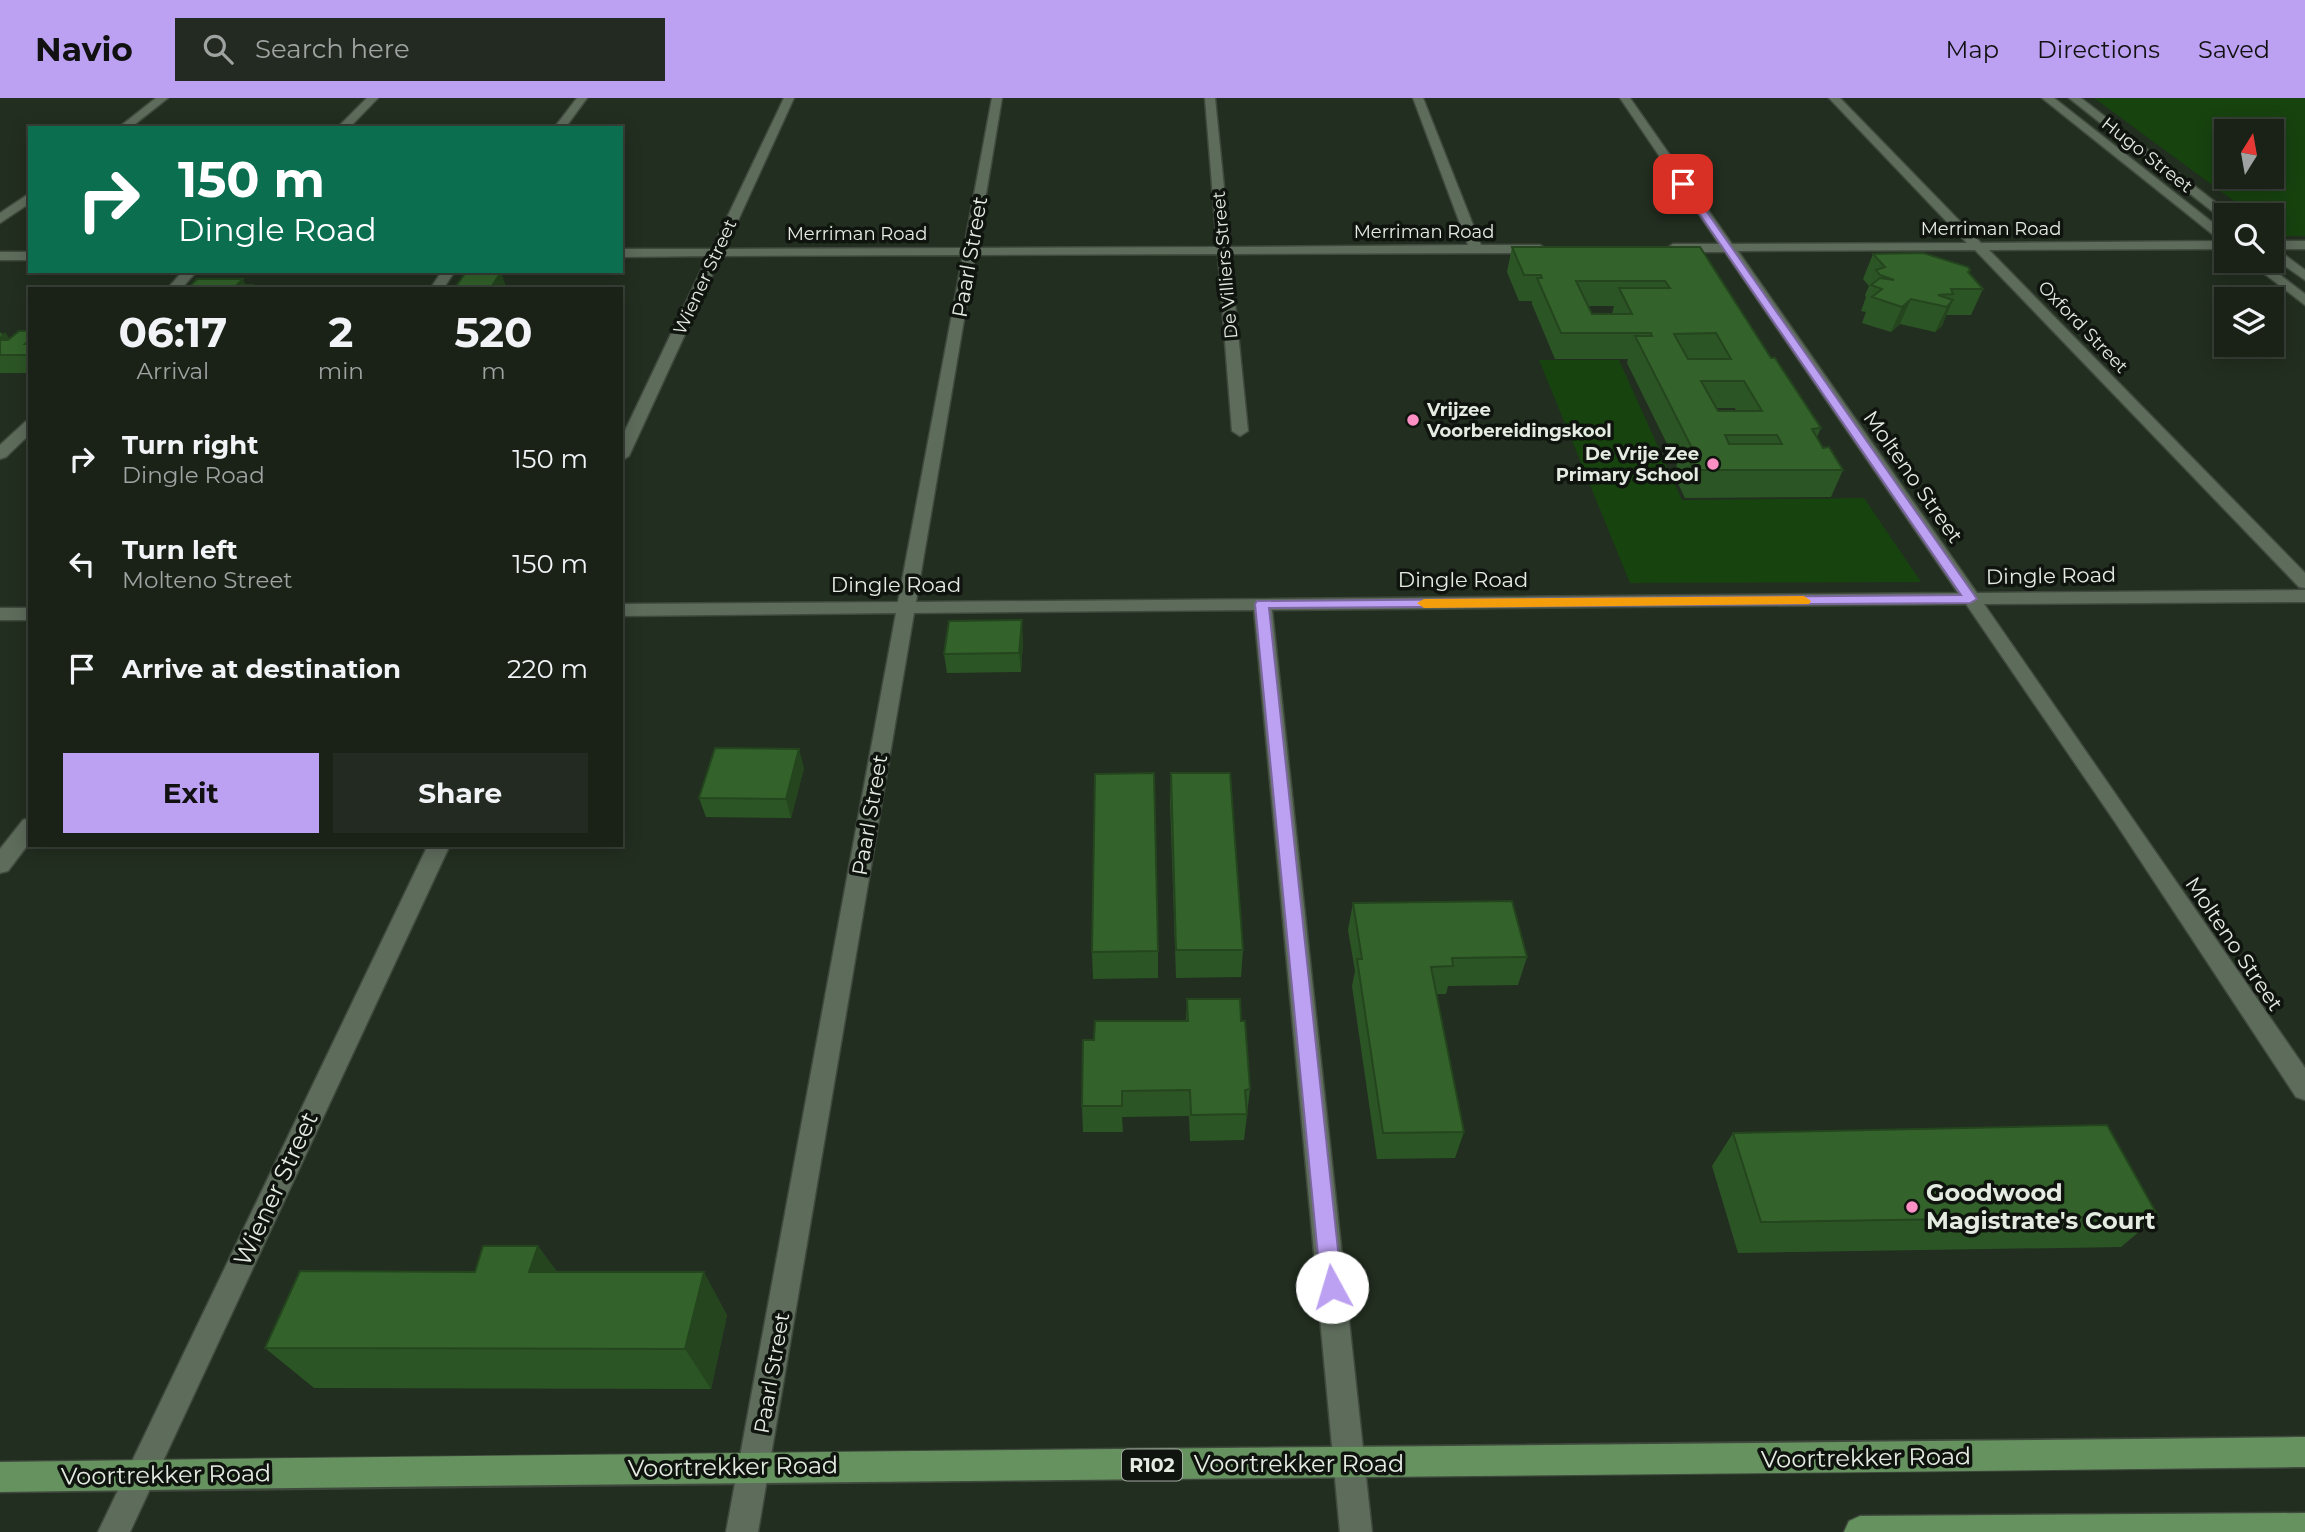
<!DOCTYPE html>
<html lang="en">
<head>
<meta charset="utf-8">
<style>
  body { margin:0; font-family:Montserrat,sans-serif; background:#232a21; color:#f1f3f6; height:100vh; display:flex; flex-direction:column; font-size:26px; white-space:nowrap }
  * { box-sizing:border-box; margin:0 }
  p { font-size:23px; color:#9fa4a2 }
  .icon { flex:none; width:38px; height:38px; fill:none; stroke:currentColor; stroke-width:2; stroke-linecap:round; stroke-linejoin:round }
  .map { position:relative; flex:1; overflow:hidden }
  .details { position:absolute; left:28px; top:189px; width:595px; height:560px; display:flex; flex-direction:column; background:#1a2218; border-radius:0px; box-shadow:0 4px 18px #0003,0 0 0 2px #383f37 }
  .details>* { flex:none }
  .top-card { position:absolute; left:28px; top:28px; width:595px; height:147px; border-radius:0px; box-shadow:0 4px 18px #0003,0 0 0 2px #383f37; background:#0b6e4f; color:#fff; overflow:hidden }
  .needle { width:46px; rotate:11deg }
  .controls { position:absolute; left:2214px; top:21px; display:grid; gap:14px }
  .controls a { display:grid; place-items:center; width:70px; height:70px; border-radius:0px; background:#1a2218; box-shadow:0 4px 18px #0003,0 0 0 2px #383f37; font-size:35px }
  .pin { position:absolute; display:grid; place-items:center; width:60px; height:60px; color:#fff; margin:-30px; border-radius:14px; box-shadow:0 4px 10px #0006 }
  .me { position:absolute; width:77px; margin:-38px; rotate:354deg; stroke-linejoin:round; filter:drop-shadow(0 0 5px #0008) }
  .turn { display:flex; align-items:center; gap:24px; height:147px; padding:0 35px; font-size:32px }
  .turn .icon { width:91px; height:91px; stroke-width:2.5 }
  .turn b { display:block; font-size:49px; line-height:60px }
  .eta { display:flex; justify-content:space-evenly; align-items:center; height:119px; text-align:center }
  .eta b { font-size:42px; font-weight:700; line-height:49px }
  .button { display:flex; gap:14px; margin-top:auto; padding:14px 35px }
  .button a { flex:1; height:80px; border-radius:0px; background:#bca0f2; color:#111; font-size:28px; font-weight:700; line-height:80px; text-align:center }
  .button a+a { background:#232a21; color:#f1f3f6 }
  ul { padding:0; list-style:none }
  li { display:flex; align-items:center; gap:21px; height:105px; padding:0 35px }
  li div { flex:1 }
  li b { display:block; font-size:26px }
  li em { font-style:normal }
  header { display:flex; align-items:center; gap:42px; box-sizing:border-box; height:98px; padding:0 35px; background:#bca0f2; color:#111 }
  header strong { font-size:33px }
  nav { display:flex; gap:38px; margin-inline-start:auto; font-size:24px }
  .search { width:490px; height:63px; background:#232a21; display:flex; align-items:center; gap:18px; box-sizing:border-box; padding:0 24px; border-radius:0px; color:#9fa4a2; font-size:26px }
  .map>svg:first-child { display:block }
  .green { fill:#17430f; fill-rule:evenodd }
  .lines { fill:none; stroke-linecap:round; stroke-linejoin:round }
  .minor-casing { stroke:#3f493d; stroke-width:3 }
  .major-casing { stroke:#3f493d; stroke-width:3 }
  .minor { fill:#5e6c5c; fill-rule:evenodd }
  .major { fill:#66925f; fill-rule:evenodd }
  .wall { fill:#2c5525; fill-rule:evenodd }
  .shaded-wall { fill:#24451e }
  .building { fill:#33632b; stroke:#24451e; stroke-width:2; fill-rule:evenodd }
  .route { fill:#bca0f2; stroke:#7a689d; stroke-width:2 }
  .slow { fill:#f59e0b }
  .poi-dot { fill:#fc8fc3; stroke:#0f140e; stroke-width:2.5 }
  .labels { text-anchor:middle; stroke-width:7; stroke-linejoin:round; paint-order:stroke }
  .far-street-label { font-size:18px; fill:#e4ece2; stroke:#0f140e }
  .far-poi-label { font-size:18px; font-weight:bold; fill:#e4ece2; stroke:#0f140e; text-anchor:start }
  .shield { fill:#0f140e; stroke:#a4aba2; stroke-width:2 }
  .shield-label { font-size:19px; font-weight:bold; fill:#e4ece2 }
  .street-label { font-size:21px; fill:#e4ece2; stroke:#0f140e }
  .near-street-label { font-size:24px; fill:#e4ece2; stroke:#0f140e }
  .near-poi-label { font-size:24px; font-weight:bold; fill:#e4ece2; stroke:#0f140e; text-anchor:start }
</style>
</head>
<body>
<header>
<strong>Navio</strong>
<div class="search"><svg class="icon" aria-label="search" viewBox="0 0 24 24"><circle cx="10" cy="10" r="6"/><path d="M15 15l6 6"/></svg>Search here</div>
<nav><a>Map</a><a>Directions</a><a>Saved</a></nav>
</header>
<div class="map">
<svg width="2305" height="1434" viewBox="0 0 2305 1434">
  <rect width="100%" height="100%" fill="#222e20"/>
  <!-- green -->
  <path class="green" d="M2094,0H2305V138H2281L2272,131V117H2253ZM2226,33H2272V79H2226Z
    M1539,262H1619L1682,402L1864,400L1921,484L1630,485Z"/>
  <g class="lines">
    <defs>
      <path id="minor" d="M156,0H168L130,30H118Z
        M367,0H378L349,30H337Z
        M577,0H587L565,30H554Z
        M784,0H794L725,151L964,150L992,0H1002L977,150L1217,149L1205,0H1215L1230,149L1468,147L1413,0H1423L1481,147H1540L1546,151L1540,155L1230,156L1248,333L1240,338L1232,333L1218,156L975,157L916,504L1958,495L1725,154H1673L1667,150L1673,146H1719L1620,0H1630L1732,146L1967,145L1829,0H1840L1981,145L2221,143L2042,0H2054L2226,135V151L1989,152L2305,475V490L2299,489L1975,152L1738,153L1977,495L2305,492V504L1984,506L2305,970V1002L2296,999L2115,724L1966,506L1272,512L1372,1434H1340L1254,512L914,515L758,1434H726L896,515L621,518V506L898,504L963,157L721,158L629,358L621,363V341L708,158L621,159V151H712Z
        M2069,0H2081L2232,117H2226V122L2222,121Z
        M30,95V105L0,125V115Z
        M2272,143H2305V151H2277L2305,172V182L2272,159Z
        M0,154H30V162H0Z
        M2248,163H2262L2305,196V207Z
        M183,173H197L181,191H167Z
        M442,173H455L443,191H430Z
        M30,322V336L6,359L0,361V347L25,324Z
        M0,510H30V522H0Z
        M30,720V744L8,773L0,775V751L23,722Z
        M428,747H450L130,1434H98Z"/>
      <path id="major" d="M2305,1339V1369C1537,1379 768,1383 0,1394V1364C768,1353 1537,1348 2305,1339Z
        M2305,1415V1434H1844L1849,1423L1860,1418Z"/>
    </defs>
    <!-- minor casing -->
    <use href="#minor" class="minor-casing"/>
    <!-- major casing -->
    <use href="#major" class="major-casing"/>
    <!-- minor -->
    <use href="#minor" class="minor"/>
    <!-- major -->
    <use href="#major" class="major"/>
  </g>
  <!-- wall -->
  <path class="wall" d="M1512,149H1700L1771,260L1821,330L1817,339L1823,350L1843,372L1831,399L1685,400L1674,377L1677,366L1627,265L1628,261H1555L1532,206V203H1519L1507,174ZM1588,208H1614L1612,216H1592ZM1716,310H1735L1736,313H1718Z
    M1873,156L1969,175L1983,191L1971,217H1946L1942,228L1935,234L1900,226L1891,234L1862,225L1866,214L1861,213L1866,199L1865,197L1869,188L1863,181Z
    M30,233V275H0V234L9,241Z
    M1023,542L1021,574L947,575L944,556Z
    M804,670L791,720L706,719L699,700Z
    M1171,675L1243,852L1241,879L1176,880L1170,704Z
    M1353,805L1527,859L1518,887L1448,888L1446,896H1436L1464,1034L1455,1060L1377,1061L1352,888L1355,873L1348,832Z
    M1158,853V880L1093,881L1092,854Z
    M1187,901L1241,923L1250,991L1244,1042L1190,1043L1189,1018L1122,1019L1123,1034H1083L1082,1008L1094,942L1186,923Z
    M1733,1035L2158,1118L2121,1149L1738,1155L1712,1068Z
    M538,1148L557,1174L727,1217L711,1291L314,1290L265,1250L475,1174Z"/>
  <!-- shaded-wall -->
  <path class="shaded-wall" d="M501,174L507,191H490Z
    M243,181L248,191L237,187Z
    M1911,201L1900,226L1891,234L1902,209Z
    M1953,202L1942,228L1935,234L1947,209Z
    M5,234L17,252L0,249V239Z
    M1022,522L1023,542L1021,574L1019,555Z
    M799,651L804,670L791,720L786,701Z
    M538,1148L570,1191L529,1174Z
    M704,1174L727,1217L711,1291L685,1251Z"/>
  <!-- building -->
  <path class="building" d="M1512,149H1700L1771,260H1775L1821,330L1812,331L1823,350L1829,349L1843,372H1694L1683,350H1692L1635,238H1652L1651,235H1561L1537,180H1542L1541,177H1524ZM1576,183H1665L1670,190H1619L1632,216H1592ZM1716,235L1731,261H1688L1674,236ZM1701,283H1744L1762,313H1718ZM1725,337H1777L1782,346H1729Z
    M1923,155L1968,169L1970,172L1968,174L1983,191H1951L1953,196L1938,197L1953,202L1947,209L1911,201L1902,209L1872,199L1882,191L1871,187L1880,180L1894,182L1880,177L1876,172L1885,169L1873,156Z
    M466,174H501L490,191H454Z
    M197,181H243L237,187H252L248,191H187Z
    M19,233H30V241L25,246H30V255L28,257H0V242H8Z
    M1022,522L1019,555L944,556L949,523Z
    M715,650L799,651L786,701L699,700Z
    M1154,675L1158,853L1092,854L1095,676Z
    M1171,675H1230L1243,852H1176Z
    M1512,803L1527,859L1452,860L1453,868L1431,869L1464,1034L1383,1035L1357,861H1362L1353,805Z
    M1187,901H1240L1241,923H1245L1250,991L1245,992L1247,1016L1191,1017L1190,992L1122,993V1008H1082L1083,942H1094L1095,923H1188Z
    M2107,1027L2158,1118L1761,1124L1733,1035Z
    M483,1148H538L529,1174H704L685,1251L265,1250L300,1173L475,1174Z"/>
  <!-- route -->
  <path class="route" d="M1680,84H1686L1977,501L1970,505L1269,510L1342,1189L1339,1197L1332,1200L1324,1197L1321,1189L1255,506L1257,503L1961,497L1679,86Z"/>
  <!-- slow -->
  <path class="slow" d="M1804,498L1811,503L1809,506L1424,510L1417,505L1424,501Z"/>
  <!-- markers -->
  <g class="poi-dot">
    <circle cx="1413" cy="322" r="7"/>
    <circle cx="1713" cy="366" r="7"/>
    <circle cx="1912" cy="1109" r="7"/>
  </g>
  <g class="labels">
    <!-- far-street labels -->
    <g class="far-street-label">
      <text transform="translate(2147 57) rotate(38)" y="6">Hugo Street</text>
      <text x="1991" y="137">Merriman Road</text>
      <text x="1424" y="140">Merriman Road</text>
      <text x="857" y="142">Merriman Road</text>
      <text transform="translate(1225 167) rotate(-95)" y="6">De Villiers Street</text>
      <text transform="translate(705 179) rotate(-65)" y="6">Wiener Street</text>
      <text transform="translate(2083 229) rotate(46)" y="6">Oxford Street</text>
    </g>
    <!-- far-poi labels -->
    <g class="far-poi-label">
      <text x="1427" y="318">Vrijzee<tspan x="1427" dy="21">Voorbereidingskool</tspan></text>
      <text x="1699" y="362" text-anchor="end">De Vrije Zee<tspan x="1699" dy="21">Primary School</tspan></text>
    </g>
    <!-- shield labels -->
    <rect class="shield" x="1122" y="1351.5" width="60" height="31" rx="5"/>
    <g class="shield-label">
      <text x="1152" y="1374">R102</text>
    </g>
    <!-- street labels -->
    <g class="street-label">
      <text transform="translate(970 159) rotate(-80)" y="7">Paarl Street</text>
      <text transform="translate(1913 379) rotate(55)" y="7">Molteno Street</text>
      <text transform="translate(2051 478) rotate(-1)" y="7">Dingle Road</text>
      <text x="1463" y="489">Dingle Road</text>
      <text x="896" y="494">Dingle Road</text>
      <text transform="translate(870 717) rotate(-80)" y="7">Paarl Street</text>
      <text transform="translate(2234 846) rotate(56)" y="7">Molteno Street</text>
      <text transform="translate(772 1275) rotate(-80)" y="7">Paarl Street</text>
    </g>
    <!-- near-street labels -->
    <g class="near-street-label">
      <text transform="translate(276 1091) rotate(-65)" y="8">Wiener Street</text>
      <text transform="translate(1866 1360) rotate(-1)" y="8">Voortrekker Road</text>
      <text x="1299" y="1374">Voortrekker Road</text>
      <text transform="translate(733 1369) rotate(-1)" y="8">Voortrekker Road</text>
      <text transform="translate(166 1377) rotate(-1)" y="8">Voortrekker Road</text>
    </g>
    <!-- near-poi labels -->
    <g class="near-poi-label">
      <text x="1926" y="1103">Goodwood<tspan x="1926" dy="28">Magistrate's Court</tspan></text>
    </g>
  </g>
</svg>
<div class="controls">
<a><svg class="needle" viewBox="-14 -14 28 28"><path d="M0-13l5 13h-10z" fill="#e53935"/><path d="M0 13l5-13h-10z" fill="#9fa4a2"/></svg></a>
<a><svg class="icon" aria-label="search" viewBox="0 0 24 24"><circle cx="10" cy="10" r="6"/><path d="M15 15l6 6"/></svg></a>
<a><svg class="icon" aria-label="layers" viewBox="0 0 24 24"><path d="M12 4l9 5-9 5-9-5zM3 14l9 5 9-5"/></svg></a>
</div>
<div class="pin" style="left:1683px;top:86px;background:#d93025"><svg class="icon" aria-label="arrive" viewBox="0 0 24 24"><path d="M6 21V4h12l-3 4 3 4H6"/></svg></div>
<svg class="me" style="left:1332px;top:1189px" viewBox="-20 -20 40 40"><circle r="19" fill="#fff"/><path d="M0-13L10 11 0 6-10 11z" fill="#bca0f2"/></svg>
<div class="top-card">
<div class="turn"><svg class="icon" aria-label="right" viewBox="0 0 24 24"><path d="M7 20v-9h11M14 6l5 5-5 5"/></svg><div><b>150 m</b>Dingle Road</div></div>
</div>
<section class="details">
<div class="eta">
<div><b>06:17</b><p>Arrival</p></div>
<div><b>2</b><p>min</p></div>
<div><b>520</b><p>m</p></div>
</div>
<ul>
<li><svg class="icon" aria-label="right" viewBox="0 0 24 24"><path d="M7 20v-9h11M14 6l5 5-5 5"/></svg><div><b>Turn right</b><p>Dingle Road</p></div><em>150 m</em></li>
<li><svg class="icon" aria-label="left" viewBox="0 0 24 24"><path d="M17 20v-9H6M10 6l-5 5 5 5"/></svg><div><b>Turn left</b><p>Molteno Street</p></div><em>150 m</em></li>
<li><svg class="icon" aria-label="arrive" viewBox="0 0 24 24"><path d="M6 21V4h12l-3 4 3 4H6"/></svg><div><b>Arrive at destination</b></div><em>220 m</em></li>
</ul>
<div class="button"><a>Exit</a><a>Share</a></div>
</section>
</div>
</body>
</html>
